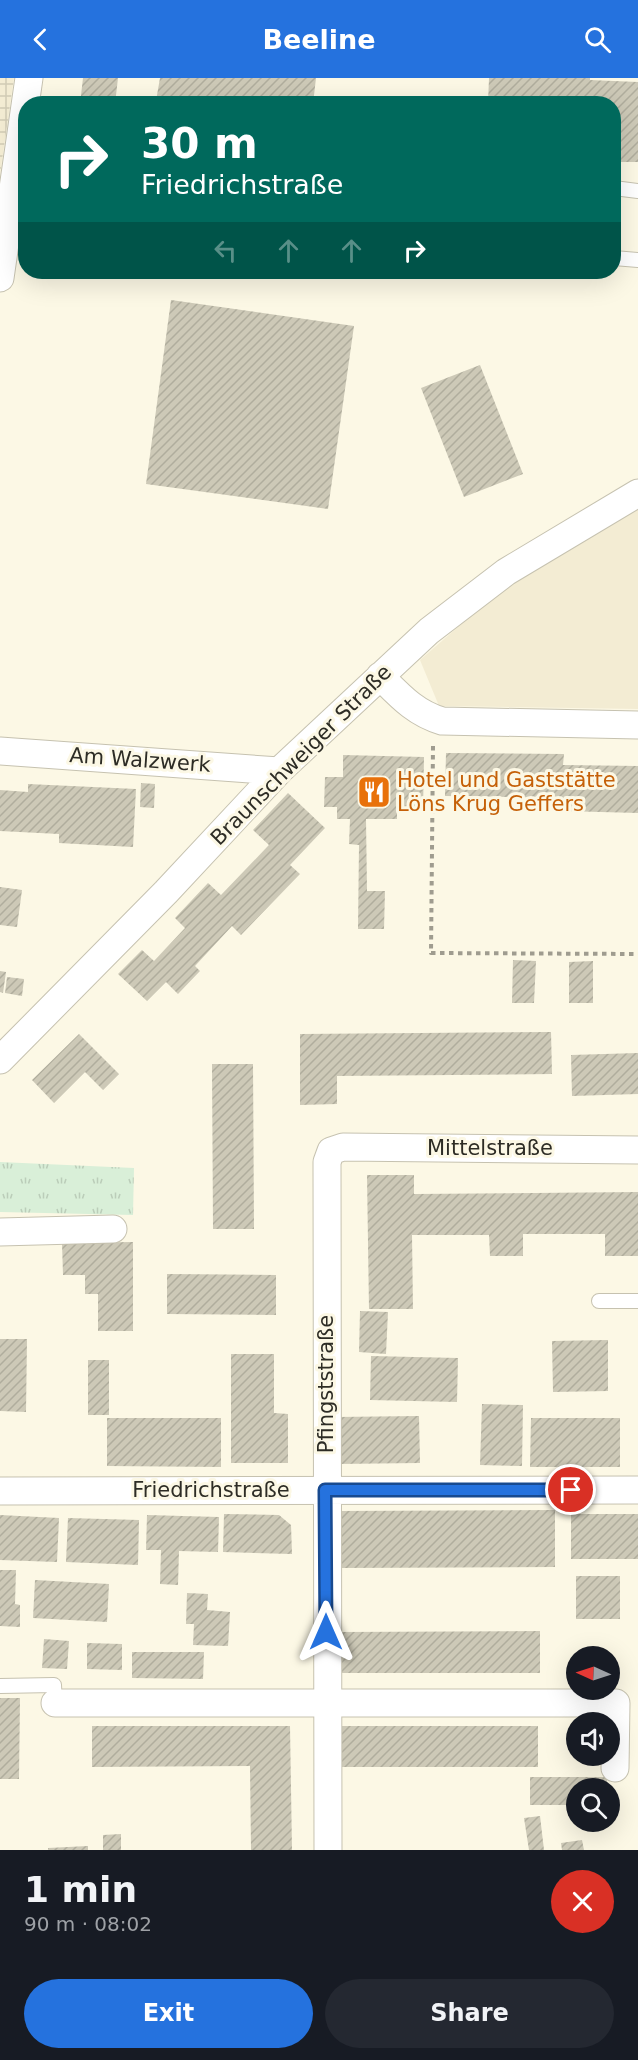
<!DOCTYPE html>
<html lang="en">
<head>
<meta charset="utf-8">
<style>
  body { margin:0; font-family:"DejaVu Sans",sans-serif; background:#242831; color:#f1f3f6; height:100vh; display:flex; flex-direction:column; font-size:22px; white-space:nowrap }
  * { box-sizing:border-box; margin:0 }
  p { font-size:20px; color:#9ea1a6 }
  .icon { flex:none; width:33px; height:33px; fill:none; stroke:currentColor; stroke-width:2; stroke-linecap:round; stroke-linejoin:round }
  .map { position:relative; height:1772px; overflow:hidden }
  .details { display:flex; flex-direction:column; background:#171b24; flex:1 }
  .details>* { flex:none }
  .banner { position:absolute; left:18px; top:18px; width:603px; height:183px; border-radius:24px; box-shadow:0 6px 24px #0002; background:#00695c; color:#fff; overflow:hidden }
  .needle { width:39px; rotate:273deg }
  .controls { position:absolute; left:566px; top:1568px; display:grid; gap:12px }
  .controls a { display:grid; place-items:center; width:54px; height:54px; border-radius:50%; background:#171b24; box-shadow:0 6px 24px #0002; font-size:30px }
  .pin { position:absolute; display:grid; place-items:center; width:51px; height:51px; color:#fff; margin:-26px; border:3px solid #fff; border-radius:50%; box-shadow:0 2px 6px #0007 }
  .me { position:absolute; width:66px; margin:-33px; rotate:0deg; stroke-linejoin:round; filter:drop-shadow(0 0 4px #0008) }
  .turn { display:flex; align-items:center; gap:21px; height:126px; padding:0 24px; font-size:27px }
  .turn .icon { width:78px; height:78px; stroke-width:2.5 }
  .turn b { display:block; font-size:42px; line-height:51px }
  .lanes { display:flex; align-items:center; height:57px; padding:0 24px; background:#0003; justify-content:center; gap:30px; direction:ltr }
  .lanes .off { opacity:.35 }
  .round { display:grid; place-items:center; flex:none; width:63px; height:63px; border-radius:32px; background:#242831 }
  .summary { display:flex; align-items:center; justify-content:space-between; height:102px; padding:0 24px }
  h1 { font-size:36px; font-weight:700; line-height:45px }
  .action { display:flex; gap:12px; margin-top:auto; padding:12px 24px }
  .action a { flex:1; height:69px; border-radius:36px; background:#2572de; color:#fff; font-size:24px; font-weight:700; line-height:69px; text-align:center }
  .action a+a { background:#242831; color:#f1f3f6 }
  header { display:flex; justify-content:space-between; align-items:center; height:78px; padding:0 24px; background:#2572de; color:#fff; font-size:27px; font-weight:700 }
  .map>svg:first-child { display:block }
  .built { fill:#f3ecd3 }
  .industrial { fill:url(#industrial-grid) }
  .park { fill:url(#park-tufts) }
  .building { fill:url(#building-hatch) }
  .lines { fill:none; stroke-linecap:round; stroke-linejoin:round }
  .lane-casing { stroke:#c6c2b0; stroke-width:16 }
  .street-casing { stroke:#c6c2b0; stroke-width:29 }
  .path { stroke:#9f9c8f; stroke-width:4; stroke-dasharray:4.5 4.5; stroke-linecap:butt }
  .lane { stroke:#fff; stroke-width:14 }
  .street { stroke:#fff; stroke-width:27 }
  .route-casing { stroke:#184a90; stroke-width:15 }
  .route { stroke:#2572de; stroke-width:10 }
  .labels { text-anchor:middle; stroke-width:6; stroke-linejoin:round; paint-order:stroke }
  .street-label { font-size:21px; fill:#2d2c25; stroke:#fcf8e5 }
  .food-label { font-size:21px; fill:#c56008; stroke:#fcf8e5; text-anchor:start }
</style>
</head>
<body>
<header><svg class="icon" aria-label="back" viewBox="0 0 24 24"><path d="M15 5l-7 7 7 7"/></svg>Beeline<svg class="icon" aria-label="search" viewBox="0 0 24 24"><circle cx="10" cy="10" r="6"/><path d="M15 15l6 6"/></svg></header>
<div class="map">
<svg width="638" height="1772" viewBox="0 0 638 1772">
  <defs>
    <pattern id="industrial-grid" width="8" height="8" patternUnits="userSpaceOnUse" patternTransform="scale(1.5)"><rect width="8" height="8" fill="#f3ecd3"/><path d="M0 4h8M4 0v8" fill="none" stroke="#d1cbb5"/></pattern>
    <pattern id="park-tufts" width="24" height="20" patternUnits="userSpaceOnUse" patternTransform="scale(1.5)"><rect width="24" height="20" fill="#d9efd8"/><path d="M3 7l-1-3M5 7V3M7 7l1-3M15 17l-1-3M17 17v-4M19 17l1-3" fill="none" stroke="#bbcdb9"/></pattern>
    <pattern id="building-hatch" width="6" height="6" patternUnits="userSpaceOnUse" patternTransform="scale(1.5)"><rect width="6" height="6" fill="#cdc9b7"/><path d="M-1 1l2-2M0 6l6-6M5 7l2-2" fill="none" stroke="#b0ad9d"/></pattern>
  </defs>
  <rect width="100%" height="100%" fill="#fcf8e5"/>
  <!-- built -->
  <path class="built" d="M638,425V631L439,628L420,582L512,502Z"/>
  <!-- industrial -->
  <path class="industrial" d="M0,0H14L0,96Z"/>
  <!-- park -->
  <path class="park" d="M0,1084L134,1090L133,1137L0,1134Z"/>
  <!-- building -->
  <path class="building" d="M83,0H118L115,26H80Z
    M160,0H316L313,26L156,23Z
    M489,0H590V2L638,4V84H614V26H488Z
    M171,222L354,248L328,431L146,406Z
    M480,287L523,396L464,419L421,310Z
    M446,675L564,676L563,687L638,688V735L563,733V720L445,718Z
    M343,677L424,679L423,733L397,732V741H366L367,813H385L384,851H358L359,767L349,766L350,741H337V729H324L325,699H343Z
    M141,705L155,706L154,730L140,729Z
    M28,706L136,711L133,769L59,765V756L0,753V712L28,714Z
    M288,715L325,750L290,787L300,796L241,857L232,848L195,888L200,893L178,916L166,904L147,923L118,896L142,872L154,883L185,850L175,840L208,805L221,817L269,767L253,752Z
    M0,809L22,812L17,849L0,847Z
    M513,882L536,883L534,925H512Z
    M593,883V925H569V884Z
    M0,893L6,894L3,915L0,914Z
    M7,899L24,901L22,918L5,915Z
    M551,954L552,996L337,998V1026L300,1027V956Z
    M79,956L119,996L103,1012L85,994L54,1025L32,1002Z
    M638,975V1016L572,1018L571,977Z
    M212,986H253L254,1151H213Z
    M367,1097H414V1116L638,1114V1178H605V1156H523V1178H490L489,1157H412L413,1231H369Z
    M133,1164V1253H98V1216H85V1197H63L62,1165Z
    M167,1196L276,1197V1237L167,1236Z
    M360,1233L388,1234L386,1276L359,1274Z
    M0,1261H27L26,1334L0,1333Z
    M608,1262V1313L553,1314L552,1263Z
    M231,1276H274V1335L288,1336V1385H231Z
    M371,1278L458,1280L457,1324L370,1322Z
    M88,1282H109V1337H88Z
    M482,1326L523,1327L522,1388L480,1387Z
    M419,1338L420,1385L337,1386L336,1339Z
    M107,1340H221V1389L107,1388Z
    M531,1340H620V1389H530Z
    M555,1432V1489L340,1490L339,1433Z
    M224,1436L279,1437L291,1447L292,1476L223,1474Z
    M571,1436H638V1481H571Z
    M0,1437L59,1440L57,1484L0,1482Z
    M147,1437L219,1439L218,1474L179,1473L178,1507L160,1506L161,1472H146Z
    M68,1440L139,1442L138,1487L66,1484Z
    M0,1492H16L15,1526L20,1527V1549L0,1548Z
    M576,1498H620V1541H576Z
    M35,1502L109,1506L107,1544L33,1540Z
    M187,1515L208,1516L207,1532L230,1534L228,1568L193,1567L194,1546H186Z
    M540,1553V1595H339V1554Z
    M44,1561L69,1563L67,1591L42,1590Z
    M87,1565L122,1566V1592L87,1591Z
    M132,1574H204L203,1601L132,1600Z
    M0,1620H20L19,1701H0Z
    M92,1648H290L292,1772H251L250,1688L92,1689Z
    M338,1648H538V1689H338Z
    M530,1699H607V1710H576V1727H530Z
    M540,1738L544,1772H529L524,1740Z
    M121,1756V1772H103V1757Z
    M582,1762L584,1772H562L561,1765Z
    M88,1768V1772H48V1770Z"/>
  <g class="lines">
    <defs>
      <path id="lane" d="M614,110L638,113
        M614,180L638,182
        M599,1223H638
        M0,1608L54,1607L55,1625"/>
      <path id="street" d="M0,200L29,0
        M380,598C400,618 415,635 442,643L638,647
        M0,673L279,693
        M0,982L166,814L279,693L429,553L506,494L638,415
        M0,1154L113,1151
        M0,1413L638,1412
        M55,1625H616L615,1690
        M328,1772L327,1084L331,1073L343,1069L638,1072"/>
    </defs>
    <!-- lane casing -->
    <use href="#lane" class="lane-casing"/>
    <!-- street casing -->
    <use href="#street" class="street-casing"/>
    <!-- path -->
    <path class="path" d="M433,668L431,875L638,876"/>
    <!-- lane -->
    <use href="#lane" class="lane"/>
    <!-- street -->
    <use href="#street" class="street"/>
  </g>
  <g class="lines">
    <defs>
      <path id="route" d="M326,1554L325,1412H571"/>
    </defs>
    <!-- route casing -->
    <use href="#route" class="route-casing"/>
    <!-- route -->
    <use href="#route" class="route"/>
  </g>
  <!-- icons -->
  <defs>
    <symbol id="restaurant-square" viewBox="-11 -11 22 22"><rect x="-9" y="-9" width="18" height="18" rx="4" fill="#e8710a" stroke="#fcf8e5"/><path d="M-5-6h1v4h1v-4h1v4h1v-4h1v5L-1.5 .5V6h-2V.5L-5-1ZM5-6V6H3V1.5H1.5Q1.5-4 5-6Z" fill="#fff"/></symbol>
  </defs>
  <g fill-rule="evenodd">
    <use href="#restaurant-square" x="355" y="695" width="38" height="38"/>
  </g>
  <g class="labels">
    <!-- street labels -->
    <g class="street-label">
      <text transform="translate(301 677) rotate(-45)" y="7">Braunschweiger Straße</text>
      <text transform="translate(140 682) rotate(4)" y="7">Am Walzwerk</text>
      <text x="490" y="1077">Mittelstraße</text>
      <text transform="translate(326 1306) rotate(-90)" y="7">Pfingststraße</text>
      <text x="211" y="1419">Friedrichstraße</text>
    </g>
    <!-- food labels -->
    <g class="food-label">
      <text x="397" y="709">Hotel und Gaststätte<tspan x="397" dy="24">Löns Krug Geffers</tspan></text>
    </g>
  </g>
</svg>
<div class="controls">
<a><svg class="needle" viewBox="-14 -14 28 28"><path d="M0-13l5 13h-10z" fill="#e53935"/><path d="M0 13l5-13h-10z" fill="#9ea1a6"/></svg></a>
<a><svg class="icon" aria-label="sound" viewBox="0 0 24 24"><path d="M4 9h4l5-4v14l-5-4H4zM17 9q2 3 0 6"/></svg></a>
<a><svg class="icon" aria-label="search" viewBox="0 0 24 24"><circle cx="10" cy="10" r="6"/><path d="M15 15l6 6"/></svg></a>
</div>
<div class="pin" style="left:571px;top:1412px;background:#d93025"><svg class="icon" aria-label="arrive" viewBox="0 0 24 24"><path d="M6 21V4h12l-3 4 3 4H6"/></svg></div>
<svg class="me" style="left:326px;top:1554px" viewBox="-20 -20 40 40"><path d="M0-17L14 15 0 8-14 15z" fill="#2572de" stroke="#fff" stroke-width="4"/></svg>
<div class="banner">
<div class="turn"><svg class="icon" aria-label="right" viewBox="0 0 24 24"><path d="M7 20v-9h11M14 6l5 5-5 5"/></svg><div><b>30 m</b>Friedrichstraße</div></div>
<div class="lanes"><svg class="icon off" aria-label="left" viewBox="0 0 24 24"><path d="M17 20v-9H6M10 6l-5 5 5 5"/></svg><svg class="icon off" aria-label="ahead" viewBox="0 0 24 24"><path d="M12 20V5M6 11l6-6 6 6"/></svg><svg class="icon off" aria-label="ahead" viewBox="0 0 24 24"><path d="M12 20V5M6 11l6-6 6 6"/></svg><svg class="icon" aria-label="right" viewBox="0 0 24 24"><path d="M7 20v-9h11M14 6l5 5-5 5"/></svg></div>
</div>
</div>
<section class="details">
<div class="summary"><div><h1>1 min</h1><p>90 m · 08:02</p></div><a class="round" style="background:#d93025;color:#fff"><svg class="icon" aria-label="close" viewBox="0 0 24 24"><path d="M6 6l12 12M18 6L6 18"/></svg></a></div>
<div class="action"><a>Exit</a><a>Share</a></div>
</section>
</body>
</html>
